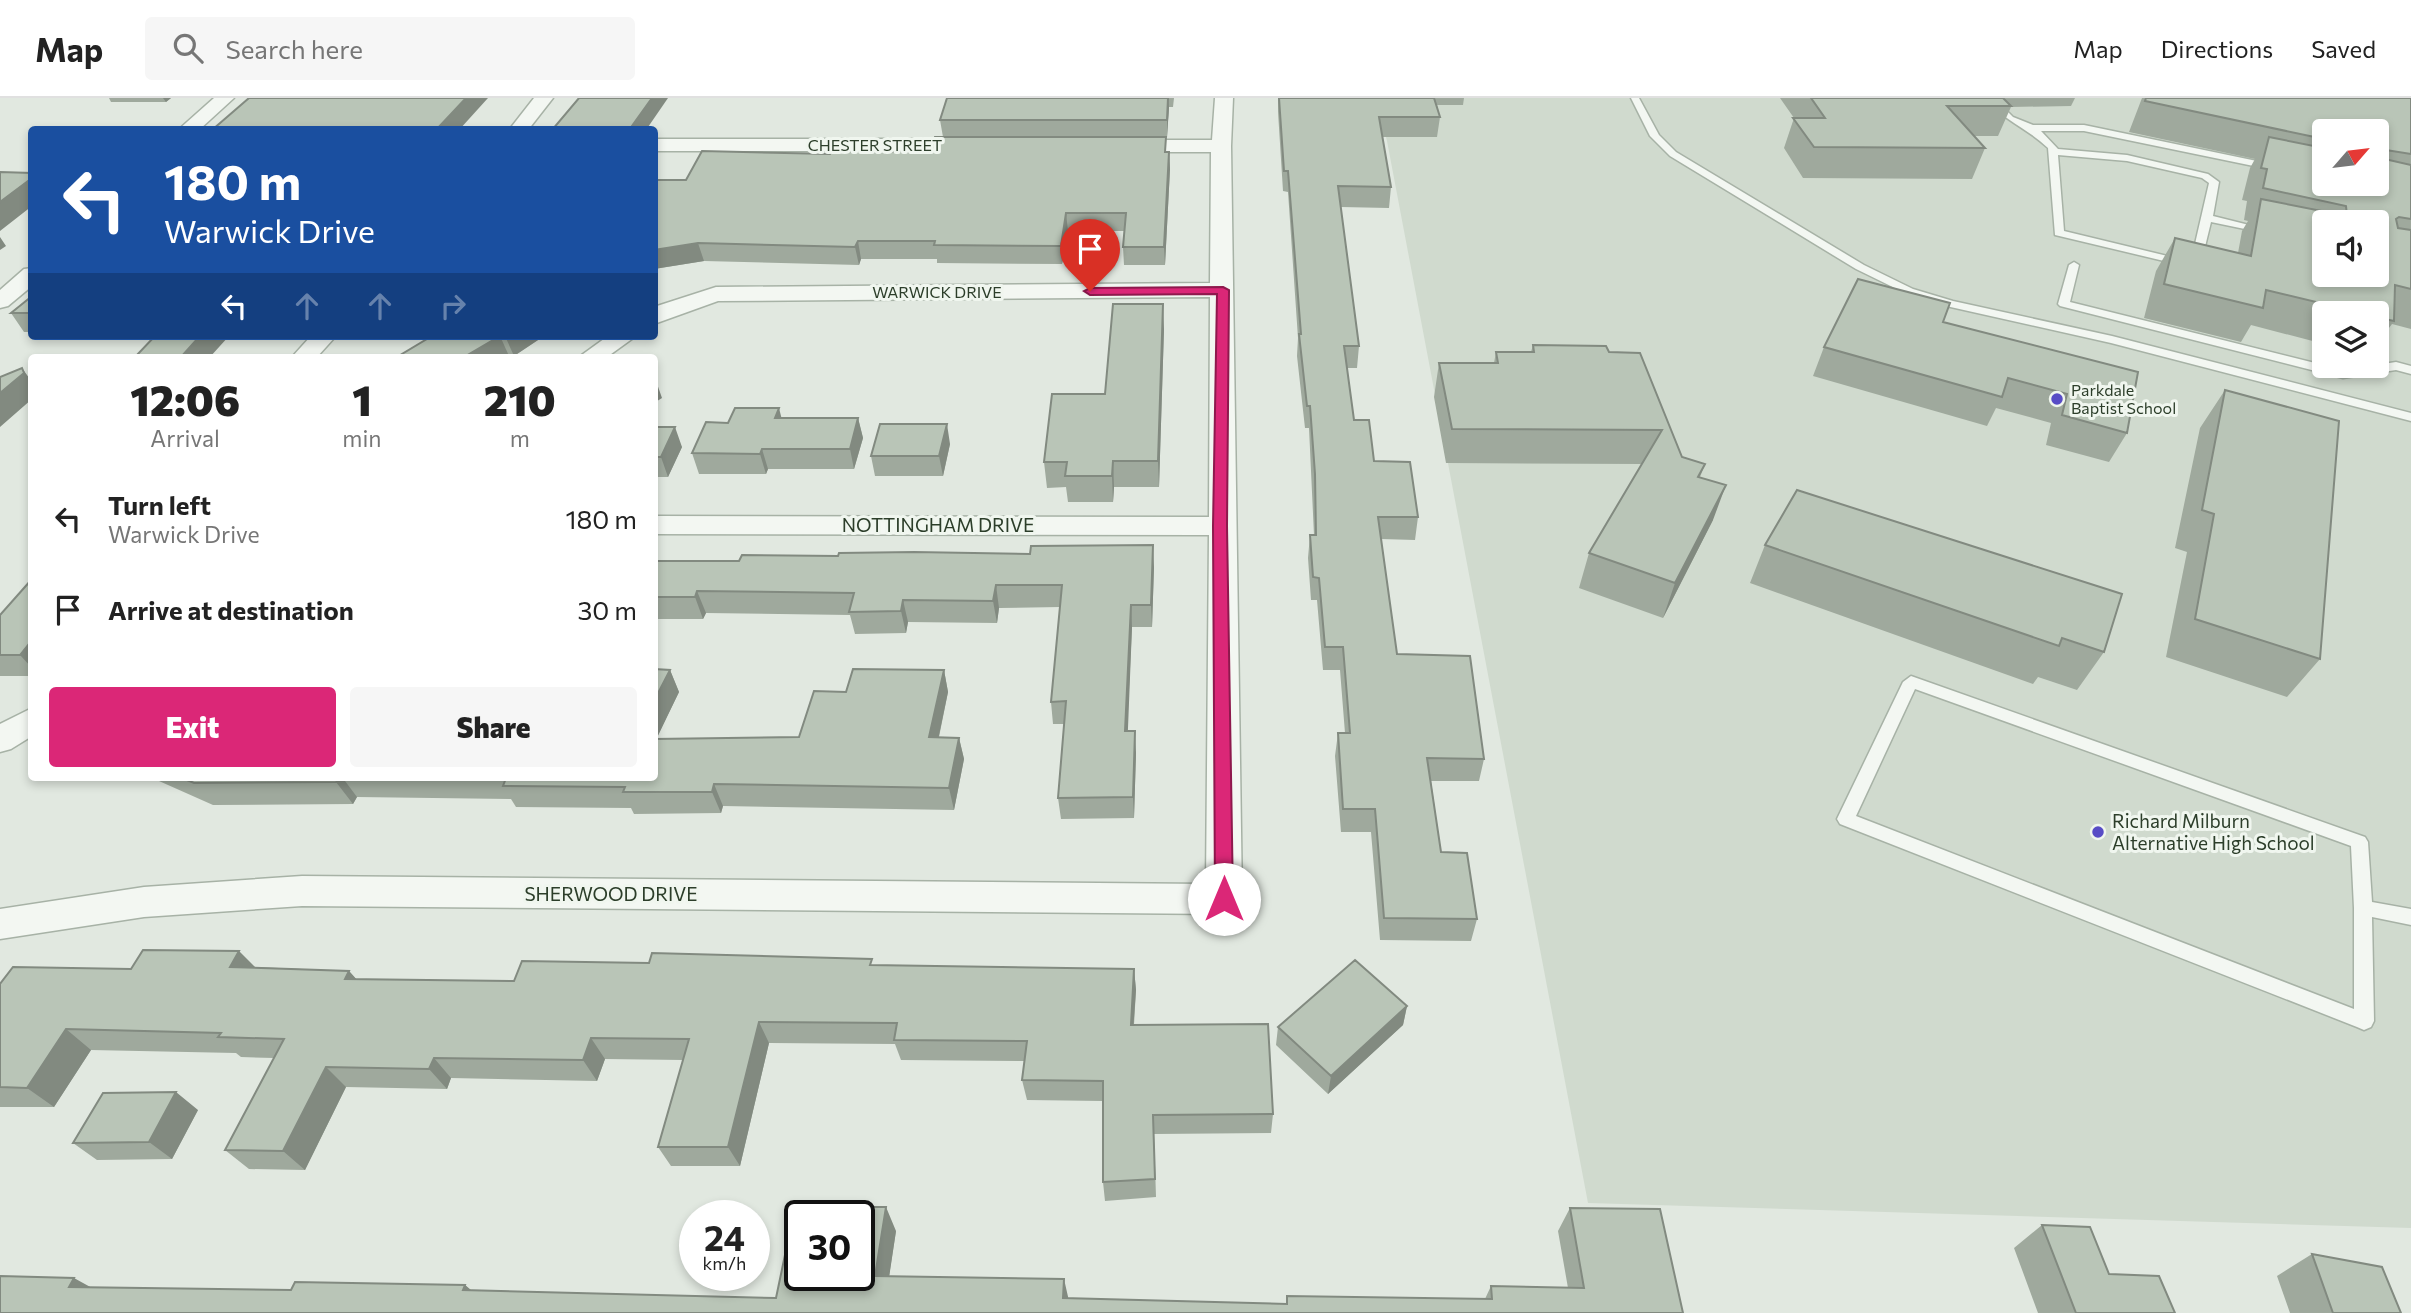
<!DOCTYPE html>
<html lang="en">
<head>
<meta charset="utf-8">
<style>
  body { margin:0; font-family:Commissioner,sans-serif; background:#f6f6f6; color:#222; height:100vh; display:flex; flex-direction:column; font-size:26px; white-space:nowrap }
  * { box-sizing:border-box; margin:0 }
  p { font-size:23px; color:#767676 }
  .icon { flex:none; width:38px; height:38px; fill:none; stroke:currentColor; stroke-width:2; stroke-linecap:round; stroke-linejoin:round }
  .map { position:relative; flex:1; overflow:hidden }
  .details { position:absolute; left:28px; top:256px; width:630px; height:427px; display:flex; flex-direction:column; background:#fff; border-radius:7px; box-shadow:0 4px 10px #0003 }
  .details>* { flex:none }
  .hud { position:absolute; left:28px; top:28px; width:630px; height:214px; border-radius:7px; box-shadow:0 4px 10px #0003; background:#1a4fa0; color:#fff; overflow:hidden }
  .needle { width:46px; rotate:62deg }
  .tools { position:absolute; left:2312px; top:21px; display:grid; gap:14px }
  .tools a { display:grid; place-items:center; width:77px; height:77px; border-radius:7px; background:#fff; box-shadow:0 4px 10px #0003; font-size:35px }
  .speed { position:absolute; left:679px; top:1102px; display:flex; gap:14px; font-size:35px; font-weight:700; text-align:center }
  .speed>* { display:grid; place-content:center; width:91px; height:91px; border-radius:50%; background:#fff; box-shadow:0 4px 10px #0003; line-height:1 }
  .speed small { font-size:18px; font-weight:400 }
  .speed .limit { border:4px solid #111; border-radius:10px; background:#fff; color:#111 }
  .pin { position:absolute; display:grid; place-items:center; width:60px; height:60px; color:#fff; margin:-72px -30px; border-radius:50% 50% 50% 0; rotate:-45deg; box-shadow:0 0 7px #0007 }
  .pin .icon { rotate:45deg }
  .me { position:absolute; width:77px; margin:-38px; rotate:0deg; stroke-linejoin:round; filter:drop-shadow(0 0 5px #0008) }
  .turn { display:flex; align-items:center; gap:24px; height:147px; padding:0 21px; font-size:32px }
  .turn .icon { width:91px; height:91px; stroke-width:2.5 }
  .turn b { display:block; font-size:49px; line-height:60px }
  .lanes { display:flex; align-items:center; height:66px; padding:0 21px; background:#0003; justify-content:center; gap:35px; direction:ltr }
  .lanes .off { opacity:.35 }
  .eta { display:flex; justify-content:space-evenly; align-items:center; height:119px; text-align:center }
  .eta b { font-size:42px; font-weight:800; line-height:49px }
  .cta { display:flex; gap:14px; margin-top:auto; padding:14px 21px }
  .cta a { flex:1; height:80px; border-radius:7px; background:#db2777; color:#fff; font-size:28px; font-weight:800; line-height:80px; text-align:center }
  .cta a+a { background:#f6f6f6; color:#222 }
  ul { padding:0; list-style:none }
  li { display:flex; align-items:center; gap:21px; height:91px; padding:0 21px }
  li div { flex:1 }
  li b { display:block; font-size:26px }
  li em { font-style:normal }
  header { display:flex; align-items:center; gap:42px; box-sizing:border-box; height:98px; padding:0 35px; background:#fff; border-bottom:2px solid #e0e0e0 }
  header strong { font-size:33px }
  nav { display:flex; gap:38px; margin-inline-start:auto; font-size:24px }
  .search { width:490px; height:63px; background:#f6f6f6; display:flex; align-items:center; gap:18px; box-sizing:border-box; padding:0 24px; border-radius:7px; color:#767676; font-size:26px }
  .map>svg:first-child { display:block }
  .built { fill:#d0dace; fill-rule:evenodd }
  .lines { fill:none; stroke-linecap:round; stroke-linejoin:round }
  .lane-casing { stroke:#a7b2a6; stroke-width:3 }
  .street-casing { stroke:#a7b2a6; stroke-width:3 }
  .lane { fill:#f3f7f2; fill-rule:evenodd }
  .street { fill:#f3f7f2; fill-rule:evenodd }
  .wall { fill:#9fa99d; fill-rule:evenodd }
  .shaded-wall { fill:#828a80 }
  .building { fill:#b9c5b7; stroke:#828a80; stroke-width:2; fill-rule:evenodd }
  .route { fill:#db2777; stroke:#8e194d; stroke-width:2 }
  .poi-dot { fill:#584cc6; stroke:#f0f6ef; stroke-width:2.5 }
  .labels { text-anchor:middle; stroke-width:6; stroke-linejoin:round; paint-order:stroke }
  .far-street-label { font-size:16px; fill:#2c3e2a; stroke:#f0f6ef }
  .far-poi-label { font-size:16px; fill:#2c3e2a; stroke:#f0f6ef; text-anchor:start }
  .street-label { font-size:19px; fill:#2c3e2a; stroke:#f0f6ef }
  .poi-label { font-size:19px; fill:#2c3e2a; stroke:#f0f6ef; text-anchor:start }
</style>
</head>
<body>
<header>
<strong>Map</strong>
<div class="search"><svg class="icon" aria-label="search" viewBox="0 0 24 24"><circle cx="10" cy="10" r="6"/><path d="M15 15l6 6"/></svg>Search here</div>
<nav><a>Map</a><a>Directions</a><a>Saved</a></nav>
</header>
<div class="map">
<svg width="2411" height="1215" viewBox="0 0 2411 1215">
  <rect width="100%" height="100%" fill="#e1e8e0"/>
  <!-- built -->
  <path class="built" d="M1376,0H2411V1130L1588,1105L1387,43ZM2324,33H2376V86H2324ZM2324,124H2376V177H2324ZM2324,215H2376V268H2324Z"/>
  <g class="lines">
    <defs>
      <path id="lane" d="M1631,0H1639L1659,37L1676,54L1864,167L1913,191L1953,203L2112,238L2411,315V323L2111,245L1946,208L1905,195L1856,171L1670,58L1650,38Z
        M1985,0H1994L2013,19L2033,27H2084L2276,67L2278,69L2273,72L2084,33H2041L2058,51L2127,57L2208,76L2219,84L2213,118L2269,132L2264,135L2211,124L2202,161L2185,168L2055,137L2048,50C2026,29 2005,24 1985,0ZM2058,57L2127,63L2202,80L2209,85L2192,159L2184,162L2064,133Z
        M2074,164L2079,167L2070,204L2343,272L2396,264L2411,268V276L2396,272L2343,280L2060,208L2058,206L2069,167Z
        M1911,578L2365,739L2368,744L2372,804L2411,811V827L2372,819L2374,923L2371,929L2364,932L2357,929L1840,726L1837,721L1903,584ZM1915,591L2351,748L2354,810V911L1856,718Z"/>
      <path id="street" d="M214,0H234L199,32H178Z
        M534,0H553L528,32H509Z
        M1215,0H1233L1231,48L1242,801L1237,812L1224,816L302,808L144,819L0,841V811L144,789L302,778L1206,786L1209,437L654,436V418L1209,419L1210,199L718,203L654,226V209L716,189L1210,185L1211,54H1124L1114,48L1124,42H1212Z
        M654,41H975L985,47L975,53H654Z
        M32,170V188L8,208L0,210V192L24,171Z
        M311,238H336L317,259H292Z
        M608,238H636L607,259H579Z
        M32,610V638L11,651L0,654V626Z"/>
    </defs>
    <!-- lane casing -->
    <use href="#lane" class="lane-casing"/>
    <!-- street casing -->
    <use href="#street" class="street-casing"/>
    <!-- lane -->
    <use href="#lane" class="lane"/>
    <!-- street -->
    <use href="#street" class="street"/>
  </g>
  <!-- wall -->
  <path class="wall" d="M109,0H171L166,4H111Z
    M947,0H1174L1173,9H1169L1167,39H943L940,22Z
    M1278,0H1464L1463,7H1437L1440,19L1437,39H1382L1391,89L1389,110L1341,109L1359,248L1357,270H1347L1354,322L1374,363L1418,419L1415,442L1381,441L1397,556L1484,661L1479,683H1431L1441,754L1477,821L1471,843L1380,842L1371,734H1341L1335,658L1338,635H1345L1340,572H1323L1317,502H1311L1308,460L1310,437H1314L1309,330H1305L1297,258L1298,240L1288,94L1283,93L1278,14Z
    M1780,0H2075L2071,8L2011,9L1998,38H1974L1985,50L1972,81L1803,80L1784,50L1794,20Z
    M2142,0H2411V231L2392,226L2376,247V215H2324V246L2251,227L2241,244L2144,220L2156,173L2175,140L2238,155L2242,133L2248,123L2244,122L2247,103L2242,102L2250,70L2255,61L2129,34ZM2324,33H2376V86H2324Z
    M1169,54L1170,71L1165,167H1124L1123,149L1124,133H1068L1062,166L937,165V161H861L859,167L704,163L654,171V82H686L830,56Z
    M32,198V234H24L11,215Z
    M1943,224L2138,274L2127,335L2109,364L2046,347L2051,325L1996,310L1987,328L1813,278L1824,249Z
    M1164,231L1159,389H1114L1113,404H1068L1066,389L1047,390L1044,364Z
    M385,238H544L514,258L507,259H397L430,239Z
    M1533,247L1609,254L1682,359L1705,366L1700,379L1713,422L1663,520L1579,490L1589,455L1642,366L1446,365L1434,299L1439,265H1494L1496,254H1531Z
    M2225,292L2320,561L2287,599L2166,559L2187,454L2175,450L2200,330Z
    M782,320H858L863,340L854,371H768L766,376H699L692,355L728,325Z
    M654,329L682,349L668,379H654Z
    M950,346L943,378H875L871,358Z
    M1765,447L2104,554L2077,592L2038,579L2033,586L1750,485Z
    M654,463L1154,469L1152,529H1132L1127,633L1136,655L1134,720L1061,721L1058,700L1065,626H1053L1051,604L1060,509L999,510L997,525L908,524L906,535L855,536L850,517L706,515L703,521H654Z
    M32,481V578H0V517Z
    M654,571L670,572L679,594L656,641L799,639L846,594L944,572L948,594L939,639L959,640L964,661L954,712L723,708L721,715L634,716L631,710L516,709L511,701L357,699L353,706L213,707L150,679H654Z
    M874,867L1134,871L1136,892L1134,927L1273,1016L1271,1035L1154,1036L1156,1099L1105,1103L1103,1084V1003L1027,1002L1022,982L1025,963L901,962L895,946L769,945L740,1068H671L658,1049L683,962L605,961L597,983L451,980L447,991L346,989L305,1072L249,1071L225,1052L274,960L241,959L236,955L91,952L54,1009H0V886L131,871L255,869L349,873L356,881L514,883Z
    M1407,908L1403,927L1328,996L1276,947L1278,929Z
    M198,1012L172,1061L97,1062L73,1045Z
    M1570,1110L1683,1215L91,1189L291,1192L465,1187L471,1192L776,1200L896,1133L889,1178L1068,1200L1286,1206L1287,1198L1485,1201L1491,1188L1568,1190L1558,1133Z
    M2042,1127L2109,1176L2175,1215H2038L2014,1150Z
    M2312,1156L2401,1215H2290L2277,1178Z"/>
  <!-- shaded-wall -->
  <path class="shaded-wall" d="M163,0H171L166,4Z
    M466,0H488L459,32H436Z
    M652,0H668L646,32H629Z
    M1168,0L1169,9L1167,39V22Z
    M1169,54L1170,71L1165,167L1164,149Z
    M32,80V108L0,133V104Z
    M1066,115L1068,133L1062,166L1061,148Z
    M0,139L6,148L0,152Z
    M858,143L861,161L859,167L855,149Z
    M698,145L704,163L654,171V152Z
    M1163,206L1164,231L1159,389L1158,363Z
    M200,238H229L210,259H181Z
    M500,238L509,258L507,259H464Z
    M505,238H544L514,258Z
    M22,270L32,284V301L0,329V295Z
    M655,280L662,300L654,305Z
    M779,310L784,330L775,320Z
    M858,320L863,340L854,371L850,351Z
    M947,326L950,346L943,378L939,358Z
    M675,329L682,349L668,379L661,359Z
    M762,351L768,371L766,376L760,356Z
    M1113,363L1114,389L1113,404L1112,378Z
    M1726,387L1713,422L1663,520L1675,485Z
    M1153,447L1154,469L1152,529L1151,507Z
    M996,487L999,510L997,525L993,503Z
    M697,493L706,515L703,521L695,499Z
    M903,502L908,524L906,535L901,513Z
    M1131,507L1132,529L1127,655L1125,633Z
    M32,542V570L20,557Z
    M670,572L679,594L654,646V603Z
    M944,572L948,594L934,661L929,639Z
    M1135,633L1136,655L1134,720L1133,699Z
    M959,640L964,661L954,712L949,690Z
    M340,679H342L357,699L353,706L336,684Z
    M714,686L723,708L721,715L712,694Z
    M239,853L260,874L230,869Z
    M1134,871L1136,892L1132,948L1131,927Z
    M349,873L368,894L345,881Z
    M1407,908L1403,927L1328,996L1331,978Z
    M759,924L769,945L740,1068L728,1049Z
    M66,931L91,952L54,1009L27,990Z
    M591,940L605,961L597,983L583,962Z
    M434,960L451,980L447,991L429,971Z
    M326,969L346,989L305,1072L283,1053Z
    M176,994L198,1012L172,1061L149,1044Z
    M886,1109L896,1133L886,1200L875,1178Z
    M74,1180L112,1201L69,1189Z
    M1064,1181L1069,1203L1063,1200Z
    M465,1187L490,1209L463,1192Z"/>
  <!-- building -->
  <path class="building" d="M249,0H466L436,32H212Z
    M579,0H652L629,32H552Z
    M947,0H1168L1167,22H940Z
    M1279,0H1434L1440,19H1379L1391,89L1338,88L1359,248H1344L1354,322H1369L1374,363L1410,364L1418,419H1378L1397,556L1470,558L1484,661L1427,660L1441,754L1467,755L1477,821L1384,820L1375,711H1343L1338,635H1350L1343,549H1325L1319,480L1313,479L1310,437H1316L1315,376L1310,308H1307L1299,236H1301L1288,73H1284Z
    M1811,0H2003L2011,8H1947L1985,50L1814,49L1793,20H1825Z
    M2146,0H2411V56L2386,52L2376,53V33H2324V41L2145,3Z
    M935,39H1166L1165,54H1169L1164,149H1123L1126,115H1066L1061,148L934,147L935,143H858L855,149L698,145L654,152V82H686L702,53L830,56L832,53L930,54Z
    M2269,39L2324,50V86H2376V59L2411,67V121L2399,119L2396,121L2398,130L2411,132V191L2395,187L2394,223L2376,219V215H2362L2266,192L2263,210L2164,186L2175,140L2251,158L2261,101L2347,118L2346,108L2263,90L2267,71L2261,70ZM2324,124H2376V177H2324Z
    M0,74L32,75V80L0,104Z
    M1858,181L1950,205L1943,224L2138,274L2127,335L2062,317L2067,296L2008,280L2002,299L1824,249Z
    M32,198V215H11Z
    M1113,206H1163L1158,363H1113L1112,378H1065L1067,364H1044L1052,296H1105Z
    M155,238H200L181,259H135Z
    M432,238H505H500L464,259H397Z
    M1533,247L1606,248L1609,254L1640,255L1682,359L1705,366L1698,379L1726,387L1675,485L1589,455L1662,332L1452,331L1439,265H1498L1496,254H1534Z
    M22,270L24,275L0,295V279Z
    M2225,292L2339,323L2320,561L2195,521L2214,416L2202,412Z
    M735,310H779L775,320H858L850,351H762L760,356L692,355L706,324L728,325Z
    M880,326H947L939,358H871Z
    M654,329H675L661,359H654Z
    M1797,392L2122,496L2104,554L2062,540L2059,548L1765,447Z
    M1153,447L1151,507H1131L1125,633H1135L1133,699L1058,700L1066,603L1051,604L1062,487H996L993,503L903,502L901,513L849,514L854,495L697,493L695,499H654V463H739L742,457L838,458L839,455L914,454L1030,456L1031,448Z
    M32,481V542L20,557H0V517Z
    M654,571L670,572L654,603Z
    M853,571L944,572L929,639L959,640L949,690L714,686L712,694H623L625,689L503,688L506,680L448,679H654V641L799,639L814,593L846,594Z
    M180,679H340L336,684L194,685Z
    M143,852L239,853L230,869L349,873L345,881L514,883L522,863L649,865L652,855L872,861L870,867L1134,871L1131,927L1268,926L1273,1016L1153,1017L1155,1081L1103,1084V983L1022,982L1027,943L894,942L897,925L759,924L728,1049H658L689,941L591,940L583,962L434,960L429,971L326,969L283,1053L225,1052L284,941L218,939L221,935L66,931L27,990L0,989V886L13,869L131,871Z
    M1355,862L1407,908L1331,978L1278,929Z
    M176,994L149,1044L73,1045L103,995Z
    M795,1109H886L875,1178L1064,1181L1063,1200L1287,1206V1198L1492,1201L1491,1188L1584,1190L1570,1110L1660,1111L1683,1215H0V1178L74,1180L69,1189L291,1192L295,1184L465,1187L463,1192L776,1200ZM800,1118H859V1178H800Z
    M2042,1127L2090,1129L2109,1176L2159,1178L2175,1215H2076Z
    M2312,1156L2382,1169L2401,1215H2333Z"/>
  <!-- route -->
  <path class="route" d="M1223,189L1229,192L1227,428L1233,801L1230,806L1224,808L1217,806L1215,801L1213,428L1217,196L1090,197L1084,193L1090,190Z"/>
  <!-- markers -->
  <g class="poi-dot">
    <circle cx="2057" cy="301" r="7"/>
    <circle cx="2098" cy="734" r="7"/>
  </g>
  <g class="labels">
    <!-- far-street labels -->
    <g class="far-street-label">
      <text x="875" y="53">CHESTER STREET</text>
      <text x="937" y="200">WARWICK DRIVE</text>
    </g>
    <!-- far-poi labels -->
    <g class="far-poi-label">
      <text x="2071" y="298">Parkdale<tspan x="2071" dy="18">Baptist School</tspan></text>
    </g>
    <!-- street labels -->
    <g class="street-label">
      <text x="938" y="434">NOTTINGHAM DRIVE</text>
      <text x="611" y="803">SHERWOOD DRIVE</text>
    </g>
    <!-- poi labels -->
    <g class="poi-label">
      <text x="2112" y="730">Richard Milburn<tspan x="2112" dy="22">Alternative High School</tspan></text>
    </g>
  </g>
</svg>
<div class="tools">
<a><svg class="needle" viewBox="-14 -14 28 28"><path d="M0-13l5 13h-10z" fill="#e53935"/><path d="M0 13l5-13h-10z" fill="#767676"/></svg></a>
<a><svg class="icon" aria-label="sound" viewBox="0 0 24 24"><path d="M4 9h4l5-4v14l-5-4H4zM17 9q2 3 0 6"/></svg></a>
<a><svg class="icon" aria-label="layers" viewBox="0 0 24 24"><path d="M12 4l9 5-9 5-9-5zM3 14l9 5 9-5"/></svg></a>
</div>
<div class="speed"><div>24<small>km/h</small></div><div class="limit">30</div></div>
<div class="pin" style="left:1090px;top:193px;background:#d93025"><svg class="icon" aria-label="arrive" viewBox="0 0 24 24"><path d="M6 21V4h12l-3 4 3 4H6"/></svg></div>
<svg class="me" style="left:1224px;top:801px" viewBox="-20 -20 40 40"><circle r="19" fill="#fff"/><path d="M0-13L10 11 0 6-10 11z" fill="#db2777"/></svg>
<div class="hud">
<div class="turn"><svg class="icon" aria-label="left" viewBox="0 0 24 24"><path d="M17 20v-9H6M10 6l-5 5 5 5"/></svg><div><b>180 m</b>Warwick Drive</div></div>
<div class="lanes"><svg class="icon" aria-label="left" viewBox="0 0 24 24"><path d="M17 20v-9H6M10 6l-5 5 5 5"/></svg><svg class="icon off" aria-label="ahead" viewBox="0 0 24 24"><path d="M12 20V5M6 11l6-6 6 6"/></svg><svg class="icon off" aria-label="ahead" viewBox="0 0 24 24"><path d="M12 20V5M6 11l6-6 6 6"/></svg><svg class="icon off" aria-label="right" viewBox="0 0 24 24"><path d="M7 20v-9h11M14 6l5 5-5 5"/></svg></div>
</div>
<section class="details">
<div class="eta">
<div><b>12:06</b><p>Arrival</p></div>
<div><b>1</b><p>min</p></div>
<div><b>210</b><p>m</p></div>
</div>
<ul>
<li><svg class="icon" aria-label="left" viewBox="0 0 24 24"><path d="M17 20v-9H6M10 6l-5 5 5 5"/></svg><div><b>Turn left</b><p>Warwick Drive</p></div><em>180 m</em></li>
<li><svg class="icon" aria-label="arrive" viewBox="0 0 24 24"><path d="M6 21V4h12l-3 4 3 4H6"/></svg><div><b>Arrive at destination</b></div><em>30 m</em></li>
</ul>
<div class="cta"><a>Exit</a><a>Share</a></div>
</section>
</div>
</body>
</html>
